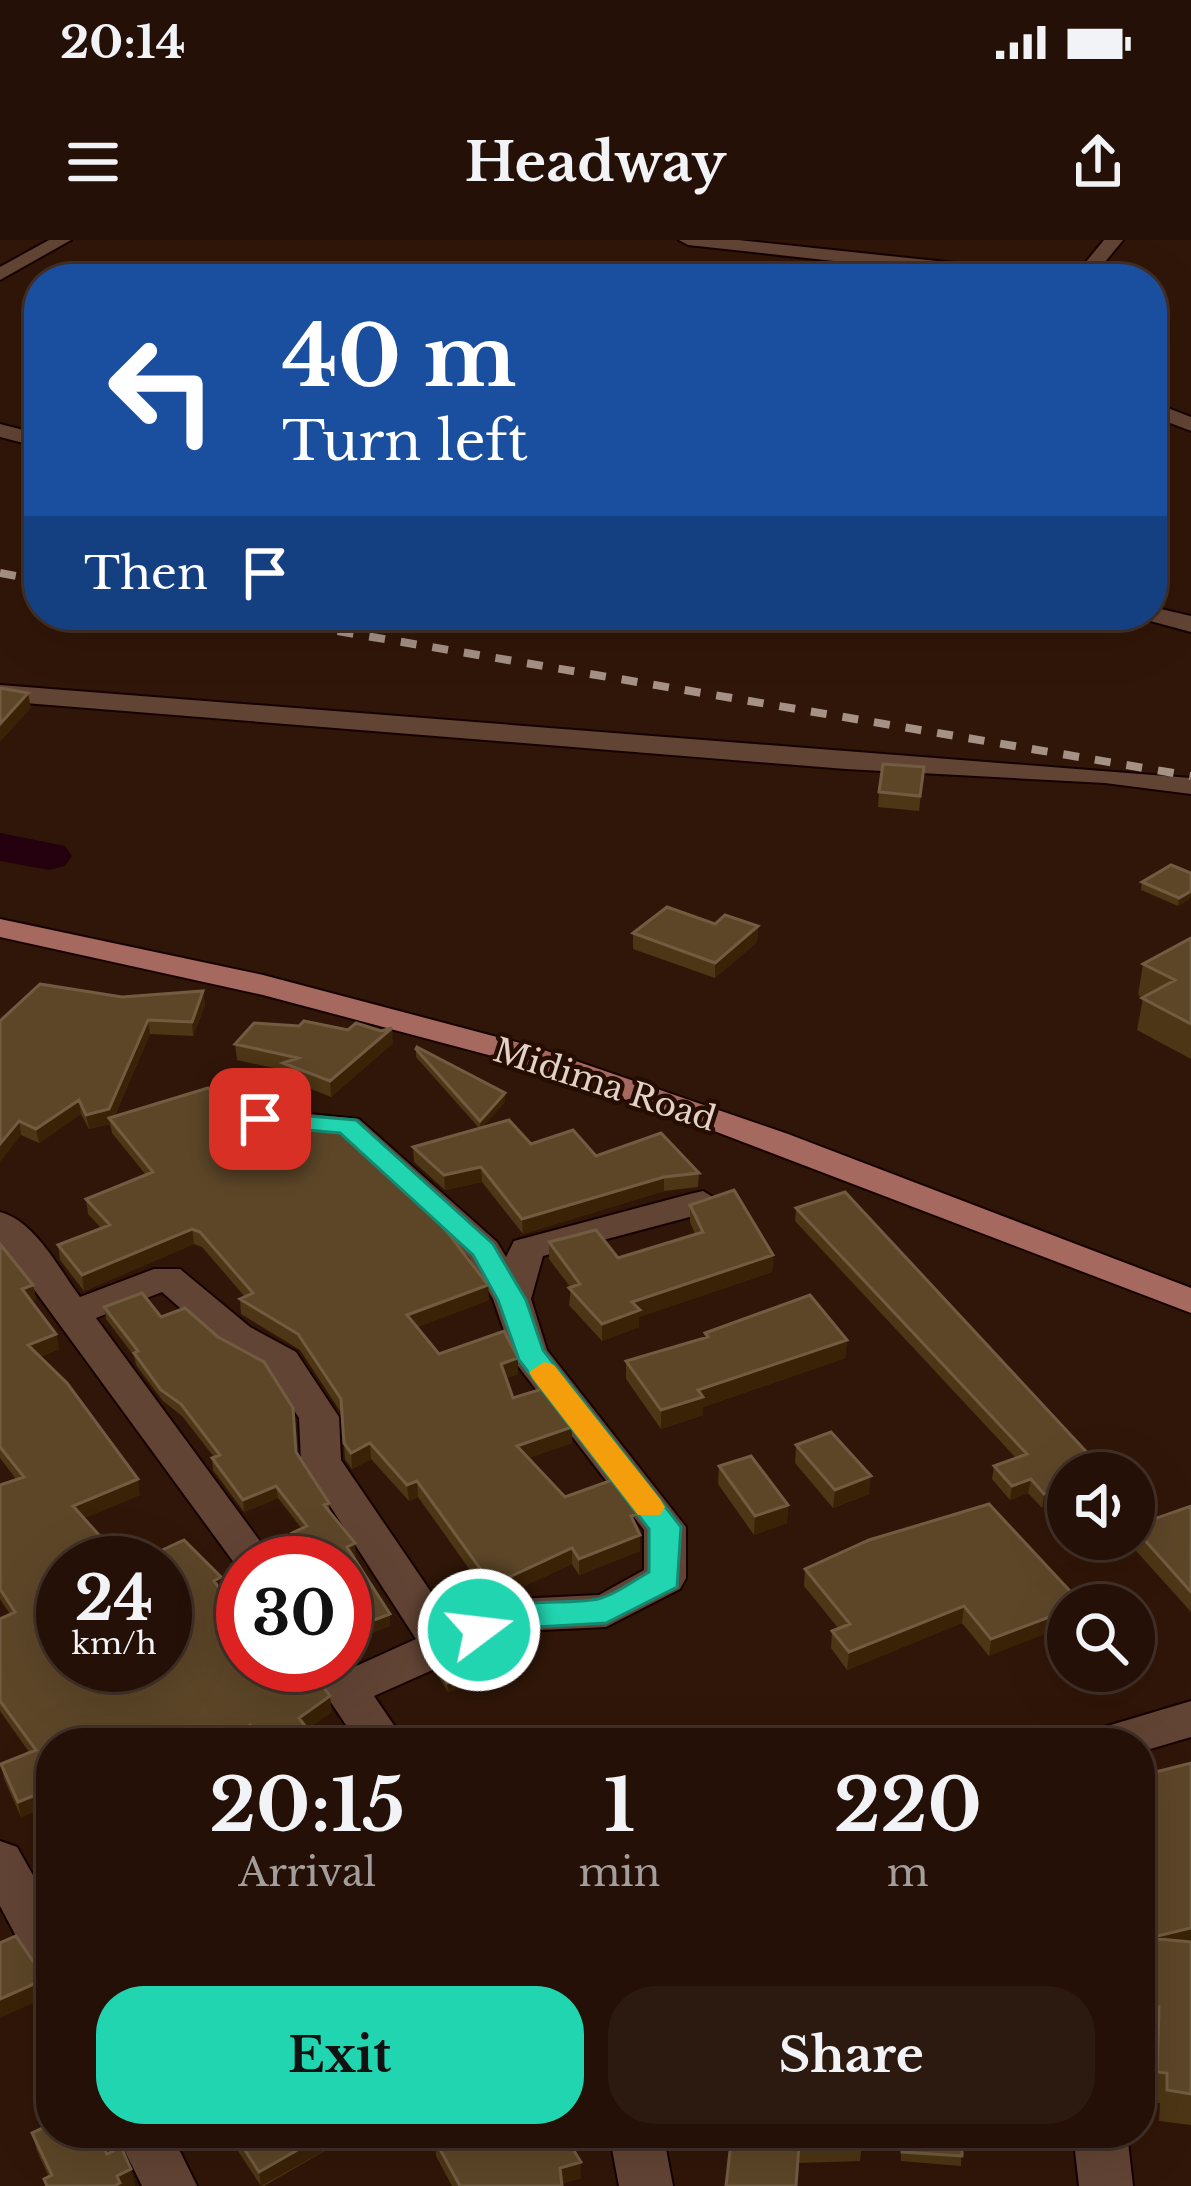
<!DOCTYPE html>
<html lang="en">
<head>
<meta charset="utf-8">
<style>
  body { margin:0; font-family:"Libre Baskerville",serif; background:#2c1910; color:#f1f3f6; height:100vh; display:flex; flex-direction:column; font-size:45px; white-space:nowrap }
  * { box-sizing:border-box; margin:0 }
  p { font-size:39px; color:#a39d9b }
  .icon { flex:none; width:66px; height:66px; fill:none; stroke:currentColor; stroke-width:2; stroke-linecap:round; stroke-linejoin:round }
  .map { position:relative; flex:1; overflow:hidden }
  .side { position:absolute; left:36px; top:1488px; width:1119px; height:420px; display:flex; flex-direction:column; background:#241006; border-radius:48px; box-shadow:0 12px 48px #0002,0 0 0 3px #413028 }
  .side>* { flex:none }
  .guide { position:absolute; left:24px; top:24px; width:1143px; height:366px; border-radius:48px; box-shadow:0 12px 48px #0002,0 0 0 3px #413028; background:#1a4fa0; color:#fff; overflow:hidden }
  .fabs { position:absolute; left:1047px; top:1212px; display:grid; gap:24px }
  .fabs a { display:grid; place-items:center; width:108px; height:108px; border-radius:50%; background:#241006; box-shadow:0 12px 48px #0002,0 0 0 3px #413028; font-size:60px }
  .speed { position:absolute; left:36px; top:1296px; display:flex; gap:24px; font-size:60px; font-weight:700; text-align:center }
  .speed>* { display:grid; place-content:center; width:156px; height:156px; border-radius:50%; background:#241006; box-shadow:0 12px 48px #0002,0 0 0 3px #413028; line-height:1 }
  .speed small { font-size:30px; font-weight:400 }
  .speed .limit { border:18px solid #d22; background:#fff; color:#111 }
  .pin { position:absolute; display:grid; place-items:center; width:102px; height:102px; color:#fff; margin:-51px; border-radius:24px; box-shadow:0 6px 18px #0006 }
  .me { position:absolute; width:132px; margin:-66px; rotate:75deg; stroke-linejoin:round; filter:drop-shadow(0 0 9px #0008) }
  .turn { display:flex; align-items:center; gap:42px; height:252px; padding:0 60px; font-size:54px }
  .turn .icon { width:156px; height:156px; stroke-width:2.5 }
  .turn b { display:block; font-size:84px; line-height:102px }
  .then { display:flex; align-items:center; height:114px; padding:0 60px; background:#0003; gap:24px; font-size:45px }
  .eta { display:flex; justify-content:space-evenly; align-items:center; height:204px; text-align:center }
  .eta b { font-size:72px; font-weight:800; line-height:84px }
  .button { display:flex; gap:24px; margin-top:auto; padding:24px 60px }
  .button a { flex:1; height:138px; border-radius:48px; background:#20d5b0; color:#111; font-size:48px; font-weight:800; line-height:138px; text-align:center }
  .button a+a { background:#2c1910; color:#f1f3f6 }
  .status { display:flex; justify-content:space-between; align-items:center; height:84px; padding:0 60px; background:#241006; direction:ltr }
  .status svg { height:33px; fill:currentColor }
  header { display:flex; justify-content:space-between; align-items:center; height:156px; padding:0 60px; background:#241006; font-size:54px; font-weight:800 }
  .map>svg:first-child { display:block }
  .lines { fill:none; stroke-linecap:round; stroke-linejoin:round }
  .river { fill:#25000f; fill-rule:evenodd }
  .minor-casing { stroke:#160200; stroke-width:4 }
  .major-casing { stroke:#160200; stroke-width:4 }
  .minor { fill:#624435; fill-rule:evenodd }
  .major { fill:#a56960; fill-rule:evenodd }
  .rail { stroke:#a69186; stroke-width:8; stroke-dasharray:16 16; stroke-linecap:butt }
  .wall { fill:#4c3615 }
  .shaded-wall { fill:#3a2207 }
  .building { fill:#5d4628; stroke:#725c41; stroke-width:3 }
  .route { fill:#20d5b0; stroke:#158a72; stroke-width:3 }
  .slow { fill:#f59e0b }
  .labels { text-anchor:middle; stroke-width:9; stroke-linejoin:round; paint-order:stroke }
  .street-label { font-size:33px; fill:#e3d1c8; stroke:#250d02 }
</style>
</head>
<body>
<div class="status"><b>20:14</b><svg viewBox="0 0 49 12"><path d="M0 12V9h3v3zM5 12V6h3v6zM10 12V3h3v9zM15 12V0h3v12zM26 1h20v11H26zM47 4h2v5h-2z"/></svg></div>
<header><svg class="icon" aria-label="menu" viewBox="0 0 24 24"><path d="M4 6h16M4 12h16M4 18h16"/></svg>Headway<svg class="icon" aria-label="share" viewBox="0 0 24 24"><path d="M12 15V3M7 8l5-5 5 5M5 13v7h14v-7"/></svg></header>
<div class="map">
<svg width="1191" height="1946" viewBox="0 0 1191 1946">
  <rect width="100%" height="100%" fill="#301608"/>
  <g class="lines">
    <!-- river -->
    <path class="river" d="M0,593L65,606L72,616L65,626L49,630L0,621Z"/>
    <defs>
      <path id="minor" d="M49,0H71L0,40V27Z
        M679,0H738L1050,33L1059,39H998L688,5Z
        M1104,0H1123L1091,39H1072Z
        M1152,162L1191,177V191L1152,176Z
        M0,184L39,194V207L0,197Z
        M1152,367L1191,376V392L1143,379L1140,375H1152Z
        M0,445L1191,538V554L1105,543L846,529L0,461Z
        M260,869L359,879L497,1002L506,1017L514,1001L690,954L703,951L721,962L716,970L543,1016L531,1059L547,1110L686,1287V1338L680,1349L606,1387L520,1391L374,1456L406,1503H358L306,1425H345V1415L354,1427L416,1399L301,1221L299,1178L268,1130L222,1105L162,1052L96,1078L276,1323H243V1335L0,1003V972C35,981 59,1029 80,1057L154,1029H180L250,1087L296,1112L339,1177L341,1220L452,1383L516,1359L599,1355L644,1330V1290L515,1122L493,1059L469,1017L337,896L248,886L243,879L248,872Z
        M1191,1461V1497L1140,1512V1503H1087L1094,1490Z
        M0,1601L17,1607L51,1667V1734L33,1728L0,1666Z
        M116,1893H171L197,1946H142Z
        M609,1893H663L673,1946H619Z
        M1073,1893H1127L1133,1946H1079Z"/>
      <path id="major" d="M0,679L263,735L535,807L788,894L1191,1048V1073L680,878L511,821L263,755L0,697Z"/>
    </defs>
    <!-- minor casing -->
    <use href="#minor" class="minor-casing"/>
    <!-- major casing -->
    <use href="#major" class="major-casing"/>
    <!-- minor -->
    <use href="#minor" class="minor"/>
    <!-- major -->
    <use href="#major" class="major"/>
    <!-- rail -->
    <path class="rail" d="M0,333L39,340
      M243,375L1191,536"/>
  </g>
  <!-- wall -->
  <path class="wall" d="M924,527L919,571L878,567L879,552Z
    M1191,633V658L1178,666L1141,650L1142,642Z
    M715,684L758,686L757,702L715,738L633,709V693Z
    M1191,698V819L1137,790L1143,758L1138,755L1143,724Z
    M203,751L205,765L193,796L150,794L114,877L234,876L280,890L489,1060L417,1087L439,1114L518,1134L506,1138L513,1158L572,1203L528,1218L565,1257L638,1290L640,1311L579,1335L572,1324L492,1361L418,1257L409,1261L371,1219L352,1229L345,1219L342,1174L300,1110L241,1074L240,1059L245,1057L202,1007L194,1004L84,1051L60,1020L58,1005L101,988L88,974L86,959L146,935L112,893L110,884L89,889L81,874L39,903L21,895L0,781L122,757Z
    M393,803L331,857L284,838L283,830L237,820L235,804Z
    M416,809L505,862L482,887L531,904L699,933L698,947L664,951L523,994L482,942L445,950L414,922L413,907L479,888L416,817Z
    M690,965L773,1015L772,1032L639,1077V1087L602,1101L569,1065L571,1048L549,1019V1002L618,1018L695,994L690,982Z
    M796,968L1068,1233L1042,1268L1028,1253L1010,1260L992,1239L994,1226L1016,1218L795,981Z
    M0,1004L33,1045L36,1060L31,1061L56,1094L59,1109L40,1117L140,1255L84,1278L63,1323L223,1353L243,1381L332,1472L307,1489L318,1503H254L252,1501L248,1503H51V1580L46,1567L21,1577L4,1539L1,1524L29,1512L0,1471V1379L10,1374L0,1359V1245L16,1239L0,1218Z
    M104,1067L161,1077L297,1213L329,1263L330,1272L356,1315L353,1317L390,1374V1386L346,1403L345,1323H308L293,1305L292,1293L302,1289L278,1258L244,1272L213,1230L212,1218L214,1217L182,1176L163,1161L136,1125L134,1116L106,1079Z
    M705,1093L847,1100L845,1118L703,1167V1175L661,1189L626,1139V1121L705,1097Z
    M796,1205L869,1254L833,1268L795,1223Z
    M719,1226L788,1265L787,1283L754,1295L718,1244Z
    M1134,1263L1142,1271L1139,1284L1191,1266V1372L1129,1303L1130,1299H1134Z
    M805,1329L1082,1364L989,1416L962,1383L847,1430L831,1408L832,1391L838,1388L804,1346Z
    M435,1424L488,1436L448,1452L436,1433Z
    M1191,1523V1885L1159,1881L1160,1863L1150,1862L1151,1797H1140V1536Z
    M32,1893L107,1914L131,1929L135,1946H46L44,1939L49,1937L37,1911Z
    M226,1893H356L264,1946H261Z
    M732,1893L862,1904L860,1921L798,1923Z
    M901,1893H962L961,1926L901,1921Z
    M435,1900L581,1922V1938L561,1944L562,1946H452L436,1916Z"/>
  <!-- shaded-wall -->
  <path class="shaded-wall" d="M28,453L31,468L0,502V484Z
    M1191,651V658L1178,666L1179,658Z
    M758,686L757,702L715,738V723Z
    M203,751L205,765L193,796L192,782Z
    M148,780L150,794L111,883L109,878L110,884L89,889L86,875Z
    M392,788L393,803L331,857L330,841Z
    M505,853V862L480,890V881Z
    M79,860L81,874L39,903L36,889Z
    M19,881L21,895L0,922V904Z
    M481,927L482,942L445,950L444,935Z
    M664,937V951L523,994L522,979Z
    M192,989L194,1004L84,1051L82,1035Z
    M773,1015L772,1032L639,1077V1087L602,1101V1084L632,1062Z
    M33,1045L36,1060L24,1064L22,1049Z
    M488,1045L489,1060L408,1091L407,1075Z
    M56,1094L59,1109L31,1120L28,1105Z
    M847,1100L845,1118L703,1167V1175L661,1189V1170L698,1150Z
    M518,1118V1134L502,1140L501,1124Z
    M572,1187V1203L518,1222L517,1206Z
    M370,1203L371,1219L352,1229L351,1213Z
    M871,1236L869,1254L833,1268L835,1250Z
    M138,1239L140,1255L76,1282L73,1266Z
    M1031,1239L1028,1253L1010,1260L1012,1246Z
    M417,1241L418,1257L409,1261L407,1245Z
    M276,1246L278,1258L244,1272L243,1260Z
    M1068,1246V1259L1042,1268L1044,1254Z
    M788,1265L787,1283L754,1295L755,1276Z
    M1142,1271L1139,1285L1134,1287V1274Z
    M640,1295V1311L579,1335V1319Z
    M355,1303L356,1315L348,1319L347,1307Z
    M572,1308V1324L492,1361V1345Z
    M964,1366L962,1383L847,1430L849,1412Z
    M1068,1370V1385L989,1416L991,1399Z
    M390,1374V1386L346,1403L345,1391Z
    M488,1427V1436L448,1452L447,1443Z
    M330,1456L332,1472L301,1494L299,1478Z
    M250,1485L252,1501L248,1503H215Z
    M43,1552L46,1567L21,1577L18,1562Z
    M1191,1688V1716L1149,1698Z
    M45,1739L49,1756L0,1778V1759Z
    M327,1893H356L261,1946L259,1932Z
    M581,1922V1938L560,1944V1928Z
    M131,1929L135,1946H114L117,1936Z"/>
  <!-- building -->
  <path class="building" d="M0,448L28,453L0,484Z
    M883,524L924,527L920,556L879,552Z
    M1171,625L1191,633V651L1179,658L1142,642Z
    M667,667L715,684L725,675L758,686L715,723L633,693Z
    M1191,698V784L1142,758L1175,740L1143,724Z
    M40,744L122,757L203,751L192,782L148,780L109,869L86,875L79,860L36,889L19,881L0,904V781Z
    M304,781L348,790L356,783L381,791L392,788L330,841L283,823L298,818L235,804L254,783L299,786Z
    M417,807L505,853L480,881L416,809Z
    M208,848L234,876L273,879L279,885L271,893L305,882L334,885L438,980L488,1045L407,1075L439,1114L504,1091L518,1118L501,1124L513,1158L542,1149L572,1187L517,1206L565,1257L612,1240L638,1274L631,1276L640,1295L579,1319L572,1308L492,1345L417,1241L407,1245L370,1203L351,1213L344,1203L341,1159L298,1094L240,1059L253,1053L200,992L192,989L82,1035L58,1005L110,985L86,959L153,932L109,878Z
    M509,880L531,904L573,890L596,916L661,893L699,933L664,937L522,979L481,927L444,935L413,907Z
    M734,950L773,1015L632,1062L640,1070L602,1084L569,1048L580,1044L549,1002L596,990L618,1018L703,992L690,965Z
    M845,952L1106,1233H1068V1246L1044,1254L1031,1239L1012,1246L994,1226L1027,1214L796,968Z
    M0,1004L33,1045L22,1049L56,1094L28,1105L67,1143L138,1239L73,1266L124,1323H63V1425H165V1323H134L184,1300L221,1337L214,1341L243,1381V1425H307L330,1456L299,1478L318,1503H266L250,1485L215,1503H51V1574L43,1552L18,1562L1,1524L36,1510L0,1461V1379L15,1372L0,1349V1245L24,1237L0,1207Z
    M142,1053L161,1077L185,1068L218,1097L264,1122L293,1168L296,1212L329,1263L324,1265L355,1303L347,1307L390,1374L345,1391V1323H316L292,1293L307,1286L276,1246L243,1260L212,1218L220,1215L181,1164L161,1150L134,1113L138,1111L104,1067Z
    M810,1055L847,1100L698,1150L703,1157L661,1170L626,1121L708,1097L705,1093Z
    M831,1192L871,1236L835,1250L796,1205Z
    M751,1216L788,1265L755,1276L719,1226Z
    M989,1264L1082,1364L1068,1365V1370L991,1399L964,1366L849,1412L832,1391L850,1384L805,1329L869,1300Z
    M1191,1266V1352L1134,1288V1286Z
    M474,1407L488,1427L447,1443L435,1424Z
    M1191,1523V1688L1149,1698L1191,1702V1854L1167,1850V1833L1157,1832L1159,1767L1140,1766V1536Z
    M16,1696L45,1739L0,1759V1703Z
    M51,1884V1893H96L107,1914L121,1907L131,1929L117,1936L120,1943L114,1946H47L44,1939L52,1935L32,1893Z
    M234,1893H327L259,1932Z
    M450,1893H563L581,1922L560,1928L562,1946H460L435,1900Z
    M732,1893H860L862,1904L799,1905L796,1946H726Z
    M902,1893H962V1916L902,1912Z"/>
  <!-- route -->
  <path class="route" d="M260,872L356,880L493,1004L526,1060L543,1110L681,1287L677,1347L606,1383L519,1388L479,1403L468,1399L463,1390C484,1352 562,1367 598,1359C615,1355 633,1341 649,1332V1289L519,1120L498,1060L473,1015L340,893L251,885V874Z"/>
  <!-- slow -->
  <path class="slow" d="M544,1122L554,1125L660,1259L665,1267L660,1275H638L533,1139L529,1132Z"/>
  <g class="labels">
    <!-- street labels -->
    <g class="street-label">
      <text transform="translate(605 844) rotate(18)" y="12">Midima Road</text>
    </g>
  </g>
</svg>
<div class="fabs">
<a><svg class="icon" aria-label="sound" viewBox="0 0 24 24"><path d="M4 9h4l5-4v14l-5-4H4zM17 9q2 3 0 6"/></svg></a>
<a><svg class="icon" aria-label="search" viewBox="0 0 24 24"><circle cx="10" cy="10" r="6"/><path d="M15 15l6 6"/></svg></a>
</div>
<div class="speed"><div>24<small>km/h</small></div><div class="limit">30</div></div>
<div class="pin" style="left:260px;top:879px;background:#d93025"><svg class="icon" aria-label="arrive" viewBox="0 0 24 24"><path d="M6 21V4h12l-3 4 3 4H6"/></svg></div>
<svg class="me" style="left:479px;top:1390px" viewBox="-20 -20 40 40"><circle r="17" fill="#20d5b0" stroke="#fff" stroke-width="3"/><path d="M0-11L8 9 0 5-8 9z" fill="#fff"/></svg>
<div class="guide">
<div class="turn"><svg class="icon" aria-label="left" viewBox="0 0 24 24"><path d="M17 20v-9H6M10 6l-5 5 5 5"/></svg><div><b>40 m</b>Turn left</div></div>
<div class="then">Then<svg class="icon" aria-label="arrive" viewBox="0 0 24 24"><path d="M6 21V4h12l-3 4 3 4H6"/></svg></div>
</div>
<section class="side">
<div class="eta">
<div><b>20:15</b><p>Arrival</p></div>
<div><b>1</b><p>min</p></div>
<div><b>220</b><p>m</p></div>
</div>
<div class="button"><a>Exit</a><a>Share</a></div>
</section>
</div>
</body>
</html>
